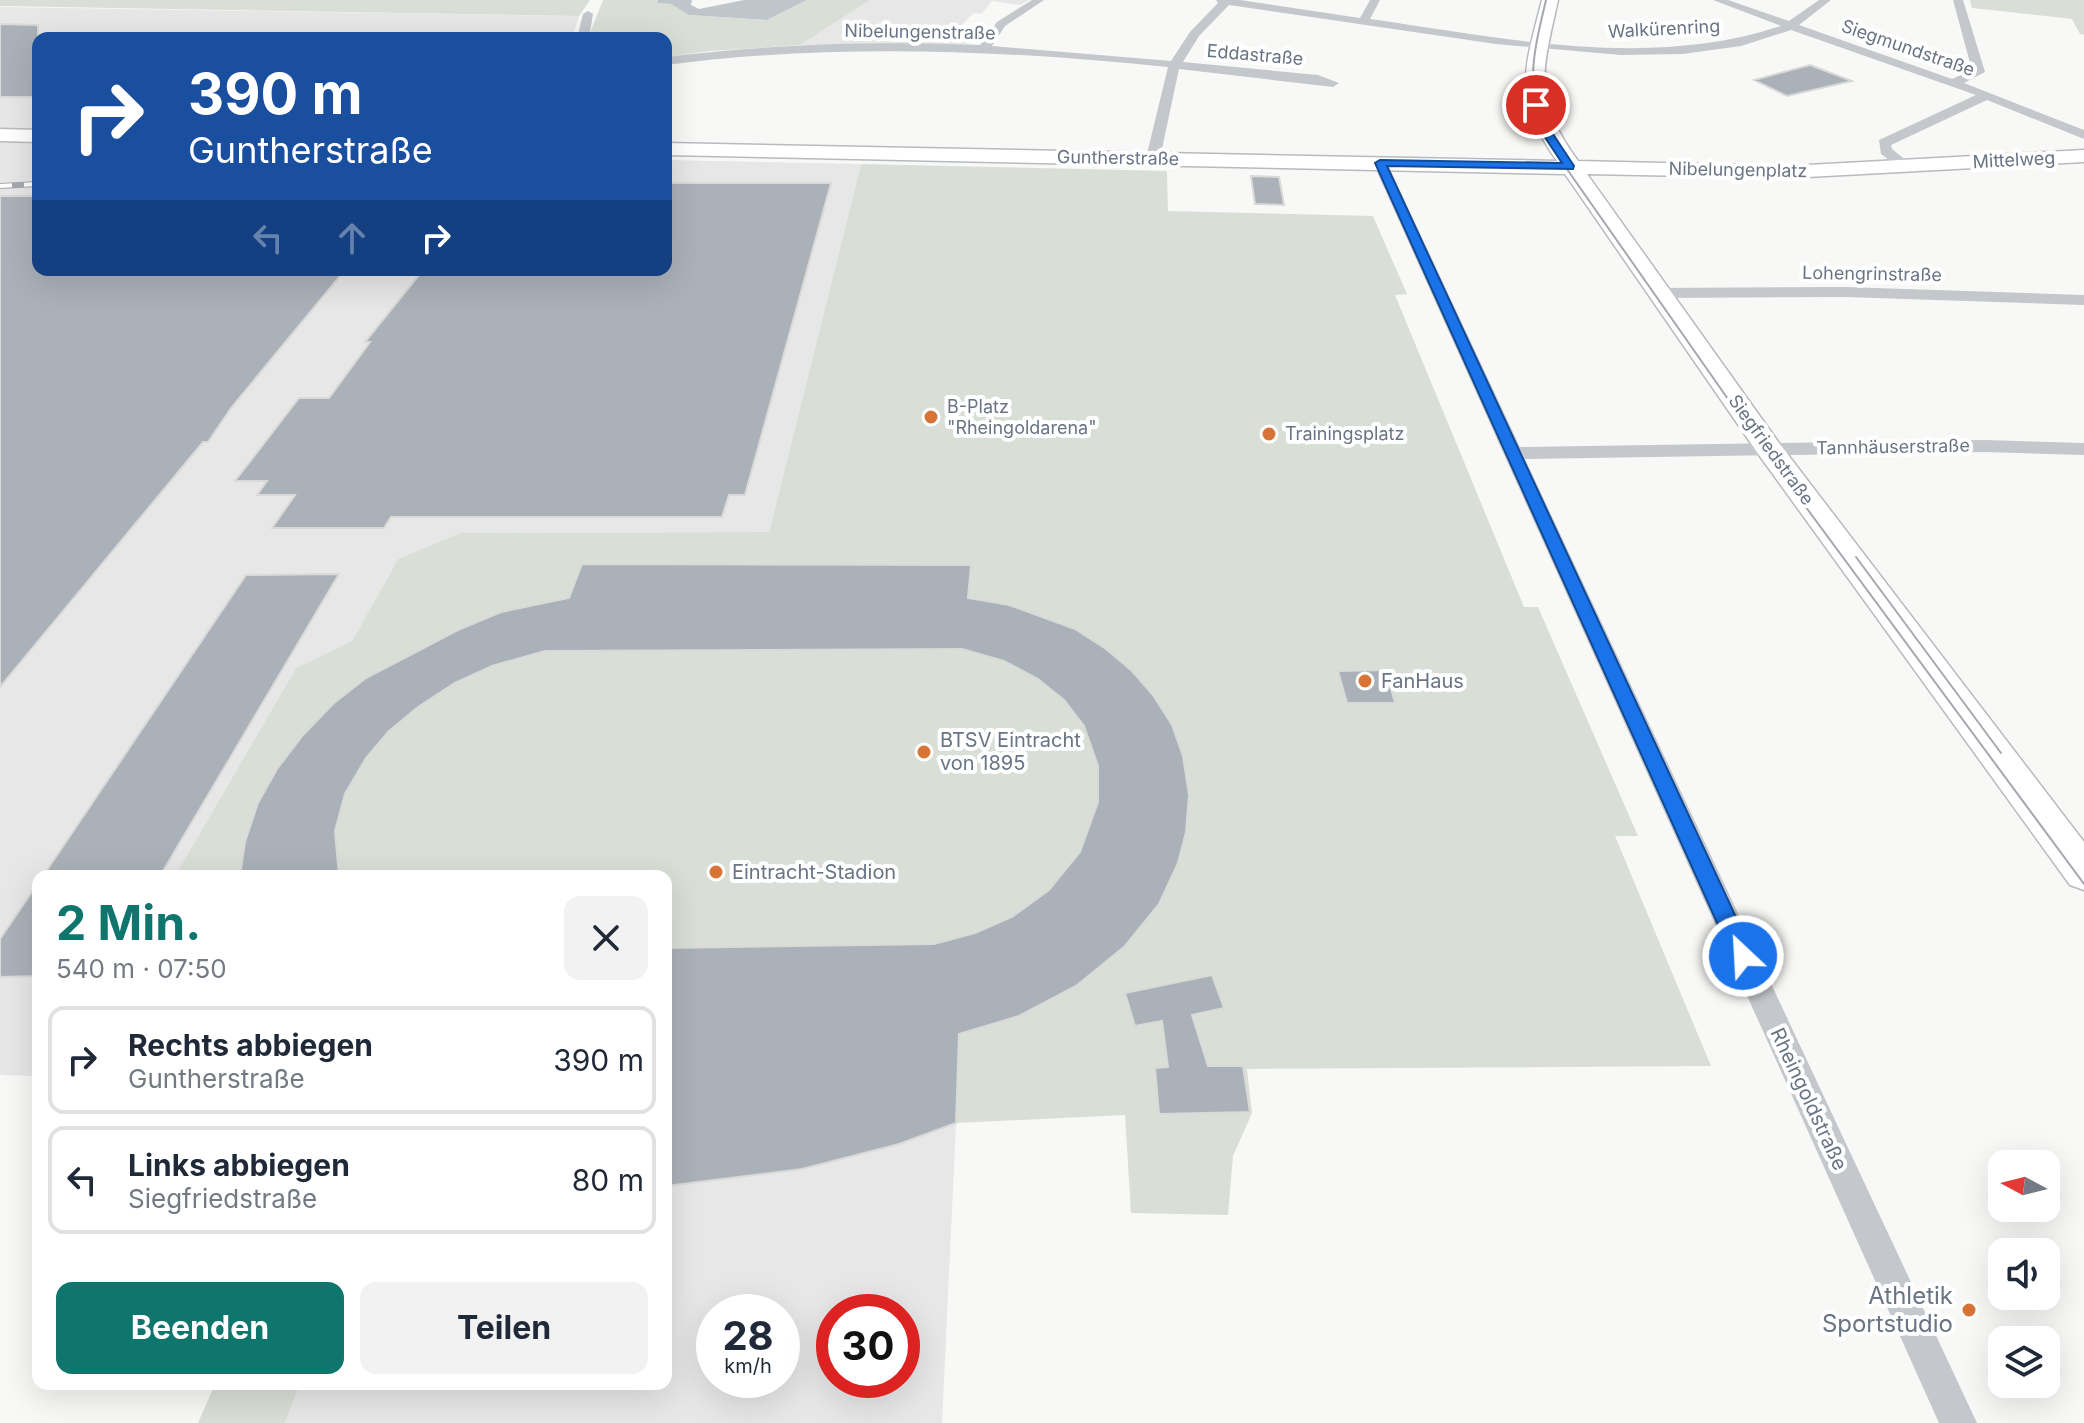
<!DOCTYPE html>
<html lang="de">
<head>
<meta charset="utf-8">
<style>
  body { margin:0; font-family:Inter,sans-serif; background:#f2f2f3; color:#1f2937; height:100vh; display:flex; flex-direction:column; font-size:30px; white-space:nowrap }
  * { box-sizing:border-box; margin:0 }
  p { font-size:26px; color:#747a83 }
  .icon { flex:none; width:44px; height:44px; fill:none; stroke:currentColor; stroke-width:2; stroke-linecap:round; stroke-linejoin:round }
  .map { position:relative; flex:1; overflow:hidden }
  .drawer { position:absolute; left:32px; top:870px; width:640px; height:520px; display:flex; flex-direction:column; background:#fff; border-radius:16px; box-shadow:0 8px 32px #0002 }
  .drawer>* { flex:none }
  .hud { position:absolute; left:32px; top:32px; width:640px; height:244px; border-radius:16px; box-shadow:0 8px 32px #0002; background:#1a4fa0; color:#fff; overflow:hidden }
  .needle { width:52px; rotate:277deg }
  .buttons { position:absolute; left:1988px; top:1150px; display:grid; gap:16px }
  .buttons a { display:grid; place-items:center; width:72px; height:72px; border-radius:16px; background:#fff; box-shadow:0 8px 32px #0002; font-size:40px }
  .speed { position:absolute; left:696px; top:1294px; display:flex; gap:16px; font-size:40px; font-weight:700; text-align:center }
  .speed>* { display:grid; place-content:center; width:104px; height:104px; border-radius:50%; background:#fff; box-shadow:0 8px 32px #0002; line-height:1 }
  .speed small { font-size:20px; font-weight:400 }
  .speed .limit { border:12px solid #d22; background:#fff; color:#111 }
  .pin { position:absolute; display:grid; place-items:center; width:68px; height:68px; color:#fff; margin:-34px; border:4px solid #fff; border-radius:50%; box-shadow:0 2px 8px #0007 }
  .me { position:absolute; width:88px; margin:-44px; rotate:335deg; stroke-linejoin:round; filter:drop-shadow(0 0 6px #0008) }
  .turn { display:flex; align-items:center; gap:28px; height:168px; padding:0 24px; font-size:36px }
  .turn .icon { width:104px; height:104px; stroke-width:2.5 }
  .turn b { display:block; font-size:56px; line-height:68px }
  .lanes { display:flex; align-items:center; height:76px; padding:0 24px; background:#0003; justify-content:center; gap:40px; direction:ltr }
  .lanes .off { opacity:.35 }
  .round { display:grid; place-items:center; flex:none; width:84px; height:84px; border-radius:16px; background:#f2f2f3 }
  .summary { display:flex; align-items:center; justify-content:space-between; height:136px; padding:0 24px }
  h1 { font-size:48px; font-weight:700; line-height:60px; color:#0f766e }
  .primary-button { display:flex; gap:16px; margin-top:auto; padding:16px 24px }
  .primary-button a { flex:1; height:92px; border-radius:16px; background:#0f766e; color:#fff; font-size:32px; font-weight:700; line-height:92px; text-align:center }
  .primary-button a+a { background:#f2f2f3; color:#1f2937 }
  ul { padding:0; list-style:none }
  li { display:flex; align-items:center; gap:24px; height:108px; margin:0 16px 12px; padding:0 8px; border:4px solid #e0e1e3; border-radius:16px }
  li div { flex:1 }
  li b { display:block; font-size:30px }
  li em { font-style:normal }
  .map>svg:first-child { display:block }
  .built { fill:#e6e7e6; fill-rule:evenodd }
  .green { fill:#d9dfd7 }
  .water { fill:#bec6cc }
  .building { fill:#abb1b8; stroke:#d9dad8; stroke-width:2 }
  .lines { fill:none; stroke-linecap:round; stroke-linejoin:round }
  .secondary-casing { stroke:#b7babf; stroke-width:3 }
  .street { fill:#c4c7cb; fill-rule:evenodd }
  .secondary { fill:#fff; fill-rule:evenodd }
  .tram { stroke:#a5a9af; stroke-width:2 }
  .rail-casing { stroke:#a5a9af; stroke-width:6 }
  .rail { stroke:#fff; stroke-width:4; stroke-dasharray:12; stroke-linecap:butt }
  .route { fill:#1a73e8; stroke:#114b97; stroke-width:2 }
  .poi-dot { fill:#d77437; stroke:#fff; stroke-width:3 }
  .labels { text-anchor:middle; stroke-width:8; stroke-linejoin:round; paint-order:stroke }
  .far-street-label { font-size:18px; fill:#697484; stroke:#fff }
  .far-poi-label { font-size:18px; fill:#697484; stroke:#fff; text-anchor:start }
  .poi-label { font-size:20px; fill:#697484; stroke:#fff; text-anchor:start }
  .street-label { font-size:20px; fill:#697484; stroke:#fff }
  .near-poi-label { font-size:24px; fill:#697484; stroke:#fff; text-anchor:end }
</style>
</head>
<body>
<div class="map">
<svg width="2084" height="1423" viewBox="0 0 2084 1423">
  <rect width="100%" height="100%" fill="#f8f8f6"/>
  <!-- built -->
  <path class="built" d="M870,0H1029L1020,5L992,1L981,14L973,13L959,28L951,27L946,32L973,36L969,44L800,45Z
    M0,7L579,16L572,38H38V270H666V160L861,164L769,532L460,533L398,559L352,641L296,668L175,876H38V1076L0,1075Z
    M956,1123L942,1423H285L300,1384H666V1185L802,1169L899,1144ZM714,1312H782V1380H714ZM834,1312H902V1380H834Z"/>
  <!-- green -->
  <path class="green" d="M0,0H590L579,16L0,6Z
    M603,0H658L657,3L671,4L690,15L767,20L807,0H870L800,45L711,51L666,57V38H588Z
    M1970,0H2084V35L2080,34L2072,19L1972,8Z
    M861,164L1167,171L1168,211L1373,216L1407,294L1395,295L1524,607H1538L1638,836H1615L1711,1066L1247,1069L1252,1113L1233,1156L1228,1215L1131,1213L1125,1115L956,1123L899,1144L802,1169L666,1185V876H175L296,668L352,641L398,559L460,533L769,532Z
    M215,1384H300L285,1423H198Z"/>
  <!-- water -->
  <path class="water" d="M658,0H692L691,5L699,9L744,0H807L767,20L689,15L671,4L657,3Z"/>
  <!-- building -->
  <path class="building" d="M0,24L38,25V97H0Z
    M1810,65L1852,81L1787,96L1754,80Z
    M1251,176L1279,177L1284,205L1255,204Z
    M666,183H831L745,495H729L722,517H391L384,528H272L295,495H257L267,481H235L299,398H329L370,342H365L423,270H666Z
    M0,196H38V270H345L231,408L208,442H203L0,687Z
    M582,564L971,565L968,598L1009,605L1075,629L1106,649L1132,671L1153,695L1172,725L1183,756L1189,795L1186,832L1178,863L1159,904L1125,946L1076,986L1019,1016L959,1034L956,1123L899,1144L802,1169L666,1186V948L934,944L975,933L1012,917L1049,890L1080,852L1098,802V766L1084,726L1064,700L1038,679L1004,661L962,649L545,651L492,666L455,683L418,707L389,731L366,758L345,794L335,831L339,876H240L245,842L258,803L277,769L303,735L334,703L366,678L458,630L501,612L569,598Z
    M339,574L160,876H43L246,575Z
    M1386,670L1395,703H1347L1338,671Z
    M38,883V976L0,977V939Z
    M1212,975L1224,1008L1192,1015L1208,1066H1243L1250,1112L1159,1114L1155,1068L1168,1067L1162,1021L1135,1026L1125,993Z"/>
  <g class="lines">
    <defs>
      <path id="secondary" d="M1542,0H1558C1542,73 1532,97 1578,161L1789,166L2084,150V162L1789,178L1587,174L1779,443L2084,842V890L2070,885L1759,455L1565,174L666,155V143L1557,161C1512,97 1524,71 1542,0Z
        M0,129L38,130V142L0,141Z"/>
    </defs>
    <!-- secondary casing -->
    <use href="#secondary" class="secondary-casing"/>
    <!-- street -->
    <path class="street" d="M1032,0H1044L1005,26L992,46L1171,61L1190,32L1218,3L1216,0H1240L1360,18L1370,0H1380L1370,19C1505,38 1648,70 1781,26L1713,0H1728L1789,21L1819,0H1831L1799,25L1952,79L1972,70L1953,0H1963L1985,72L1964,83L2084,130V139L1987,100L1891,145L1892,149L1913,166L1901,169L1881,154L1879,140L1976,95L1791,30L1741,46L1683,54L1621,55L1496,44L1229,5L1199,36L1183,62L1318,75L1339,83L1333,87L1179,69L1160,158L1153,162L1146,158L1168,67C998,50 836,43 666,65V57C771,44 874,41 980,45L997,22Z
      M588,11L593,14L589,38H577L583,14Z
      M1380,159L1387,163L1520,447L1985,440L2084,443V455L1985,452L1525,459L1977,1423H1939L1373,163Z
      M1845,287L2084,295V305L1845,297L1660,298L1652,293L1660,288Z"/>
    <!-- secondary -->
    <use href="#secondary" class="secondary"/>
    <!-- tram -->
    <path class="tram" d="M1546,0C1533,55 1524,88 1548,142L1763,449L2084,884
      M1856,557L2001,753"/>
    <defs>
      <path id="rail" d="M0,186L38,184"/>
    </defs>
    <!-- rail casing -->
    <use href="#rail" class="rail-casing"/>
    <!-- rail -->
    <use href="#rail" class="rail"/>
  </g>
  <!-- route -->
  <path class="route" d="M1536,103L1541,105L1551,131L1574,166L1573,169L1387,166L1754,956L1750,963L1743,966L1735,963L1732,956L1375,163L1380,160L1562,163L1541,131L1531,105Z"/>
  <!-- markers -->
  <g class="poi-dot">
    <circle cx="931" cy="417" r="8"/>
    <circle cx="1269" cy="434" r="8"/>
    <circle cx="1365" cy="681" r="8"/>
    <circle cx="924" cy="752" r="8"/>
    <circle cx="716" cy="872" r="8"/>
    <circle cx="1969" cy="1310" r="8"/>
  </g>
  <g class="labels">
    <!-- far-street labels -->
    <g class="far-street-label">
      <text transform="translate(1664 29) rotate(-3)" y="6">Walkürenring</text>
      <text transform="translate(920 32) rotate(1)" y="6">Nibelungenstraße</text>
      <text transform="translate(1908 48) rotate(19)" y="6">Siegmundstraße</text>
      <text transform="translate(1255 55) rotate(5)" y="6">Eddastraße</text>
      <text transform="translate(1118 158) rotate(1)" y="6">Guntherstraße</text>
      <text transform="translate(2014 160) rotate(-3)" y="6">Mittelweg</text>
      <text transform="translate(1738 170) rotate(1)" y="6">Nibelungenplatz</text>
      <text transform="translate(1872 274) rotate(1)" y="6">Lohengrinstraße</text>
      <text transform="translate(1893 447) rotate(-1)" y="6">Tannhäuserstraße</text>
      <text transform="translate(1771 450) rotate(54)" y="6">Siegfriedstraße</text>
    </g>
    <!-- far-poi labels -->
    <g class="far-poi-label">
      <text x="947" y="413">B-Platz<tspan x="947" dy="21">"Rheingoldarena"</tspan></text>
      <text x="1285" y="440">Trainingsplatz</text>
    </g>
    <!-- poi labels -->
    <g class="poi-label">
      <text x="1381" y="688">FanHaus</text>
      <text x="940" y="747">BTSV Eintracht<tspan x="940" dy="23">von 1895</tspan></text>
      <text x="732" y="879">Eintracht-Stadion</text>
    </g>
    <!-- street labels -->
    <g class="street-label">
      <text transform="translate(1809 1099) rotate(65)" y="7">Rheingoldstraße</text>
    </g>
    <!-- near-poi labels -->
    <g class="near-poi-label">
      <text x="1953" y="1304">Athletik<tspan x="1953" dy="28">Sportstudio</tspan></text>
    </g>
  </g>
</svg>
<div class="buttons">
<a><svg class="needle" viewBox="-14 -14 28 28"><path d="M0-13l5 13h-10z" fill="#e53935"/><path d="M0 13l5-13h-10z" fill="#747a83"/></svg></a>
<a><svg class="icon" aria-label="sound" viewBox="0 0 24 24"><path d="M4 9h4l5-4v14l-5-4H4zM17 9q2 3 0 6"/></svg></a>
<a><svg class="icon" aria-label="layers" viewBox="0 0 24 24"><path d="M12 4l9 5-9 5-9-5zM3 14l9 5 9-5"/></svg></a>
</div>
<div class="speed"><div>28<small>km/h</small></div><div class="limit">30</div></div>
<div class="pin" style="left:1536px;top:105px;background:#d93025"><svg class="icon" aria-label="arrive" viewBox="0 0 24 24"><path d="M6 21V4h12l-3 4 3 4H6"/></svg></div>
<svg class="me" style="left:1743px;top:956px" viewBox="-20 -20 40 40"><circle r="17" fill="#1a73e8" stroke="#fff" stroke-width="3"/><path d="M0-11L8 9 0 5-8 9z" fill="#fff"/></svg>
<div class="hud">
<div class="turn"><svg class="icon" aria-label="right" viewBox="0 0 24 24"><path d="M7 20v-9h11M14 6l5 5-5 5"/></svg><div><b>390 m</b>Guntherstraße</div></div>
<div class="lanes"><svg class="icon off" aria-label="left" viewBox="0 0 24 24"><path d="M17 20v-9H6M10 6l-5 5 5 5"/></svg><svg class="icon off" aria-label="ahead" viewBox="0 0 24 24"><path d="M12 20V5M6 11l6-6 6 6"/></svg><svg class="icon" aria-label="right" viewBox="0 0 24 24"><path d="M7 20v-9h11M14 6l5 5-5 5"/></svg></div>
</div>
<section class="drawer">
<div class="summary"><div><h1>2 Min.</h1><p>540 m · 07:50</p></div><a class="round"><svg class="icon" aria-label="close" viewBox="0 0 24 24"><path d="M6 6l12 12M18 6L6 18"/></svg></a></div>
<ul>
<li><svg class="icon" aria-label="right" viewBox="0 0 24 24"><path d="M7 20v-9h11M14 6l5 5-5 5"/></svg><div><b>Rechts abbiegen</b><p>Guntherstraße</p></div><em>390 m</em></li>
<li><svg class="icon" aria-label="left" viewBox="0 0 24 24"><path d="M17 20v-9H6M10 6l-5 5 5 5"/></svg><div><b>Links abbiegen</b><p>Siegfriedstraße</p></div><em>80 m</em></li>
</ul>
<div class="primary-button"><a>Beenden</a><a>Teilen</a></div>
</section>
</div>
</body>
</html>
